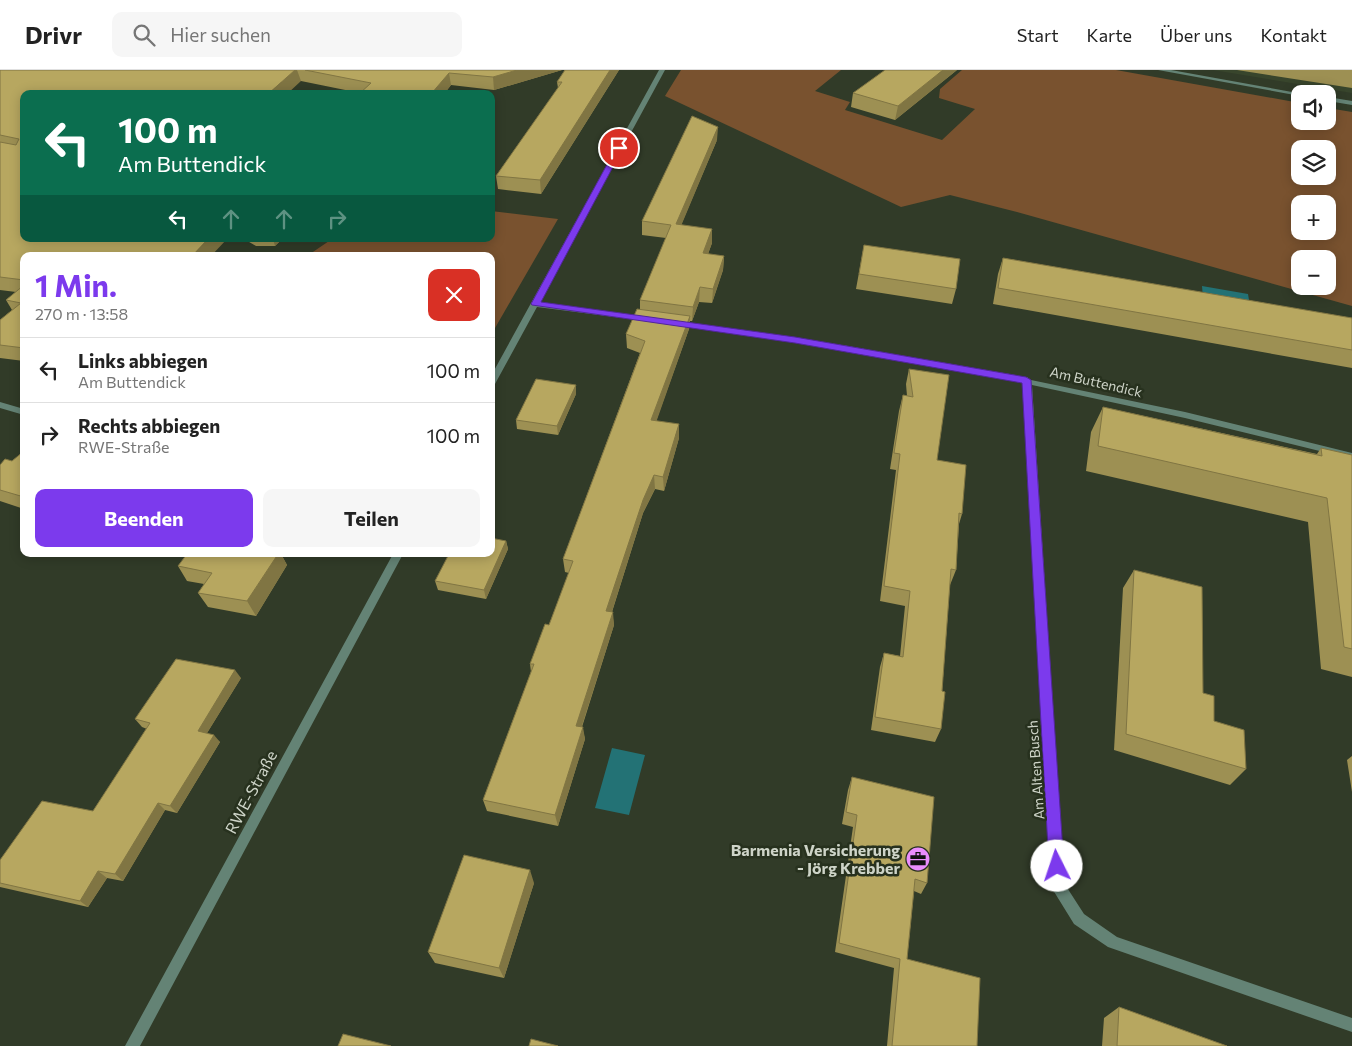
<!DOCTYPE html>
<html lang="de">
<head>
<meta charset="utf-8">
<style>
  body { margin:0; font-family:Commissioner,sans-serif; background:#f6f6f6; color:#222; height:100vh; display:flex; flex-direction:column; font-size:19px; white-space:nowrap }
  * { box-sizing:border-box; margin:0 }
  p { font-size:16px; color:#767676 }
  .icon { flex:none; width:28px; height:28px; fill:none; stroke:currentColor; stroke-width:2; stroke-linecap:round; stroke-linejoin:round }
  .map { position:relative; flex:1; overflow:hidden }
  .details { position:absolute; left:20px; top:182px; width:475px; height:305px; display:flex; flex-direction:column; background:#fff; border-radius:10px; box-shadow:0 2px 12px #0003 }
  .details>* { flex:none }
  .hud { position:absolute; left:20px; top:20px; width:475px; height:152px; border-radius:10px; box-shadow:0 2px 12px #0003; background:#0b6e4f; color:#fff; overflow:hidden }
  .tools { position:absolute; left:1291px; top:15px; display:grid; gap:10px }
  .tools a { display:grid; place-items:center; width:45px; height:45px; border-radius:10px; background:#fff; box-shadow:0 2px 12px #0003; font-size:25px }
  .pin { position:absolute; display:grid; place-items:center; width:42px; height:42px; color:#fff; margin:-21px; border:2px solid #fff; border-radius:50%; box-shadow:0 1px 5px #0007 }
  .me { position:absolute; width:55px; margin:-28px; rotate:356deg; stroke-linejoin:round; filter:drop-shadow(0 0 4px #0008) }
  .turn { display:flex; align-items:center; gap:18px; height:105px; padding:0 15px; font-size:22px }
  .turn .icon { width:65px; height:65px; stroke-width:2.5 }
  .turn b { display:block; font-size:35px; line-height:42px }
  .lanes { display:flex; align-items:center; height:48px; padding:0 15px; background:#0003; justify-content:center; gap:25px; direction:ltr }
  .lanes .off { opacity:.35 }
  .round { display:grid; place-items:center; flex:none; width:52px; height:52px; border-radius:10px; background:#f6f6f6 }
  .overview { display:flex; align-items:center; justify-content:space-between; height:85px; padding:0 15px }
  h1 { font-size:30px; font-weight:700; line-height:38px; color:#7c3aed }
  .button { display:flex; gap:10px; margin-top:auto; padding:10px 15px }
  .button a { flex:1; height:58px; border-radius:10px; background:#7c3aed; color:#fff; font-size:20px; font-weight:700; line-height:58px; text-align:center }
  .button a+a { background:#f6f6f6; color:#222 }
  ul { padding:0; list-style:none }
  li { display:flex; align-items:center; gap:15px; height:65px; padding:0 15px; border-top:1px solid #e0e0e0 }
  li div { flex:1 }
  li b { display:block; font-size:19px }
  li em { font-style:normal }
  header { display:flex; align-items:center; gap:30px; box-sizing:border-box; height:70px; padding:0 25px; background:#fff; border-bottom:1px solid #e0e0e0 }
  header strong { font-size:24px }
  nav { display:flex; gap:28px; margin-inline-start:auto; font-size:18px }
  .search { width:350px; height:45px; background:#f6f6f6; display:flex; align-items:center; gap:12px; box-sizing:border-box; padding:0 18px; border-radius:10px; color:#767676; font-size:19px }
  .map>svg:first-child { display:block }
  .built { fill:#38452c }
  .green { fill:#79522f; fill-rule:evenodd }
  .water { fill:#237275 }
  .lines { fill:none; stroke-linecap:round; stroke-linejoin:round }
  .minor { fill:#648375; fill-rule:evenodd }
  .wall { fill:#9d9053 }
  .shaded-wall { fill:#807543 }
  .building { fill:#b7a760; stroke:#807543 }
  .route { fill:#7c3aed; stroke:#51269a }
  .labels { text-anchor:middle; stroke-width:5; stroke-linejoin:round; paint-order:stroke }
  .street-label { font-size:14px; fill:#ced4c8; stroke:#27311e }
  .near-street-label { font-size:16px; fill:#ced4c8; stroke:#27311e }
  .near-poi-label { font-size:16px; font-weight:bold; fill:#ced4c8; stroke:#27311e; text-anchor:end }
</style>
</head>
<body>
<header>
<strong>Drivr</strong>
<div class="search"><svg class="icon" aria-label="search" viewBox="0 0 24 24"><circle cx="10" cy="10" r="6"/><path d="M15 15l6 6"/></svg>Hier suchen</div>
<nav><a>Start</a><a>Karte</a><a>Über uns</a><a>Kontakt</a></nav>
</header>
<div class="map">
<svg width="1352" height="976" viewBox="0 0 1352 976">
  <rect width="100%" height="100%" fill="#313b28"/>
  <!-- built -->
  <path class="built" d="M1213,0H1352V23Z"/>
  <!-- green -->
  <path class="green" d="M681,0H841L815,21L850,32L845,40L942,70L975,39L939,28L940,19L962,0H1116L1300,33V51H1328V38L1352,42V236L1017,142L950,125L901,137L665,26ZM1300,79H1328V106H1300ZM1300,134H1328V161H1300ZM1300,189H1328V216H1300Z
    M491,141L558,149L491,265V186H307L332,169H491Z"/>
  <!-- water -->
  <path class="water" d="M1202,216L1248,224L1250,236L1203,228Z
    M612,678L645,685L629,745L595,738Z"/>
  <g class="lines">
    <!-- minor -->
    <path class="minor" d="M659,0H665L539,232L646,247L650,249L646,251L537,237L495,314L491,317V306Z
      M1158,0H1171L1303,24H1300V26Z
      M1328,27L1352,31V35L1328,31Z
      M675,251L848,276L1024,308L1027,307L1031,310L1185,342L1352,383V389L1185,348L1032,315L1064,813L1084,844L1117,867L1352,948V962L1108,877L1074,854L1053,820L1051,815L1023,313L848,281L678,255H675Z
      M0,332L24,339V345L0,338Z
      M393,484H403L140,976H125Z"/>
  </g>
  <!-- wall -->
  <path class="wall" d="M0,0H562L494,20L451,15L444,24H359L360,23L301,11L24,24V291L0,288V250L12,240L6,230L16,222L0,220Z
    M565,0H619L541,124L498,119L496,106L558,18L557,12Z
    M957,0L895,50L851,37L853,23Z
    M1237,0H1352V18Z
    M717,70L681,155L712,173L708,184L724,186L723,200L712,233L699,232L692,251H690L689,259L656,351L679,368L664,421L655,419L643,443L612,542L614,555L582,657L585,669L558,756L487,741L483,730L531,602L530,594L549,555L569,503L565,502L563,489L640,283L627,278L626,264L640,239V230L666,168L642,165V151Z
    M244,169H282L275,176H256Z
    M864,175L956,219L952,234L856,219Z
    M1003,188L1352,248V298L993,234L998,204Z
    M909,299L937,390L962,444L959,454L956,500L950,515L942,621L941,659L935,672L871,660L880,597L884,583L900,586L905,536L880,531L896,400L890,399L899,341L903,325L907,326L906,314Z
    M576,324L558,365L517,359L516,350Z
    M1103,337L1317,384L1321,378L1352,385V607L1321,599L1308,452L1086,401L1091,362Z
    M24,381V439L0,431V395L12,391Z
    M506,471L508,479L486,529L438,520L435,511Z
    M187,484H281L287,495L256,546L208,537L198,523L204,514L187,511L178,496Z
    M1134,500L1203,623L1214,651L1246,699L1230,715L1114,680L1123,518Z
    M241,608L207,663L220,672L177,743L165,740L123,811L107,808L88,837L0,817V790L93,741L147,659L142,657L135,649Z
    M1352,686V722L1347,690Z
    M852,707L927,813L921,824L914,821L907,889L977,976H887L894,898L835,882L853,757L842,754L848,720Z
    M534,813L504,908L435,893L428,882Z
    M1119,937L1227,976H1102L1104,948Z"/>
  <!-- shaded-wall -->
  <path class="shaded-wall" d="M295,0H297L301,11L287,24H268Z
    M517,0H562L494,20L493,7Z
    M610,0H619L541,124L540,110Z
    M943,0H957L895,50L898,36Z
    M449,3L451,15L444,24H431Z
    M718,57L717,70L676,168V154Z
    M712,159V173L703,197V183Z
    M208,169H227L211,186H192Z
    M273,169H282L275,176Z
    M724,186L723,200L712,233L713,219Z
    M700,217L699,232L692,251L693,237Z
    M690,246L689,259L652,364L651,350Z
    M576,315V324L558,365L557,356Z
    M679,354V368L664,421L663,407Z
    M654,405L655,419L643,443L608,554L606,541L643,430Z
    M506,471L508,479L486,529L484,520Z
    M278,484H281L287,495L256,546L247,531Z
    M613,542L614,555L578,668L576,656Z
    M235,600L241,608L204,668L198,661Z
    M583,657L585,669L558,756L555,745Z
    M214,665L220,672L177,743L170,736Z
    M158,733L165,740L123,811L115,804Z
    M530,800L534,813L504,908L499,898Z
    M98,801L107,808L88,837L80,831Z"/>
  <!-- building -->
  <path class="building" d="M0,0H295L268,24H24V169H208L192,186H24V210L0,207V72L16,75L19,69L0,65Z
    M305,0H517L493,7L449,3L431,24H359L371,13Z
    M565,0H610L540,110L496,106L562,12H557Z
    M885,0H943L898,36L853,23Z
    M692,46L718,57L676,154L712,159L703,183L724,186L713,219L700,217L693,237L640,230L671,155L642,151Z
    M864,175L960,189L956,219L859,204Z
    M1003,188L1352,248V280L998,218Z
    M24,215V278L0,275V250L21,233L6,230Z
    M637,239L690,246L651,350L679,354L663,407L654,405L643,430L606,541L613,542L576,656L583,657L555,745L483,730L534,594H530L545,554L549,555L573,491L563,489L645,271L626,264Z
    M909,299L949,305L937,390L966,395L962,444L959,443L956,500L951,499L942,621L945,622L941,659L875,647L884,583L903,587L910,521L884,516L900,384L894,383L903,325L913,327Z
    M536,309L576,315L557,356L516,350Z
    M1103,337L1322,386L1321,378L1352,385V579L1344,577L1327,428L1098,376Z
    M24,381V427L0,420V395L5,389L12,391Z
    M491,468L506,471L484,520L435,511L449,484H491Z
    M187,484H278L247,531L198,523L212,503L178,496Z
    M1134,500L1202,517L1203,623L1214,626V651L1244,660L1246,699L1126,664Z
    M176,589L235,600L198,661L214,665L170,736L158,733L115,804L98,801L80,831L0,813V790L42,731L93,741L150,653L135,649Z
    M852,707L934,727L927,813L915,809L907,889L980,908L977,976H892L900,889L839,873L857,745L846,742Z
    M464,785L530,800L499,898L428,882Z
    M1119,937L1227,976H1117Z
    M343,964L391,976H338Z
    M531,969L558,976H529Z"/>
  <!-- route -->
  <path class="route" d="M619,76L623,78L541,232L795,267L1026,307L1031,310L1064,796L1062,801L1057,803L1052,801L1049,796L1022,313L795,273L532,235L531,234L616,78Z"/>
  <!-- icons -->
  <defs>
    <symbol id="office-disc" viewBox="-11 -11 22 22"><circle r="9.5" fill="#ea8dfd" stroke="#27311e"/><path d="M-6-3h4V-5.5h4V-3h4V5H-6ZM-1-4.5V-3h2v-1.5ZM-6 0V1H6V0Z" fill="#111"/></symbol>
  </defs>
  <g fill-rule="evenodd">
    <use href="#office-disc" x="904" y="775" width="28" height="28"/>
  </g>
  <g class="labels">
    <!-- street labels -->
    <g class="street-label">
      <text transform="translate(1096 312) rotate(13)" y="5">Am Buttendick</text>
      <text transform="translate(1036 700) rotate(-94)" y="5">Am Alten Busch</text>
    </g>
    <!-- near-street labels -->
    <g class="near-street-label">
      <text transform="translate(251 722) rotate(-62)" y="6">RWE-Straße</text>
    </g>
    <!-- near-poi labels -->
    <g class="near-poi-label">
      <text x="900" y="786">Barmenia Versicherung<tspan x="900" dy="18">- Jörg Krebber</tspan></text>
    </g>
  </g>
</svg>
<div class="tools">
<a><svg class="icon" aria-label="sound" viewBox="0 0 24 24"><path d="M4 9h4l5-4v14l-5-4H4zM17 9q2 3 0 6"/></svg></a>
<a><svg class="icon" aria-label="layers" viewBox="0 0 24 24"><path d="M12 4l9 5-9 5-9-5zM3 14l9 5 9-5"/></svg></a>
<a>+</a>
<a>−</a>
</div>
<div class="pin" style="left:619px;top:78px;background:#d93025"><svg class="icon" aria-label="arrive" viewBox="0 0 24 24"><path d="M6 21V4h12l-3 4 3 4H6"/></svg></div>
<svg class="me" style="left:1057px;top:796px" viewBox="-20 -20 40 40"><circle r="19" fill="#fff"/><path d="M0-13L10 11 0 6-10 11z" fill="#7c3aed"/></svg>
<div class="hud">
<div class="turn"><svg class="icon" aria-label="left" viewBox="0 0 24 24"><path d="M17 20v-9H6M10 6l-5 5 5 5"/></svg><div><b>100 m</b>Am Buttendick</div></div>
<div class="lanes"><svg class="icon" aria-label="left" viewBox="0 0 24 24"><path d="M17 20v-9H6M10 6l-5 5 5 5"/></svg><svg class="icon off" aria-label="ahead" viewBox="0 0 24 24"><path d="M12 20V5M6 11l6-6 6 6"/></svg><svg class="icon off" aria-label="ahead" viewBox="0 0 24 24"><path d="M12 20V5M6 11l6-6 6 6"/></svg><svg class="icon off" aria-label="right" viewBox="0 0 24 24"><path d="M7 20v-9h11M14 6l5 5-5 5"/></svg></div>
</div>
<section class="details">
<div class="overview"><div><h1>1 Min.</h1><p>270 m · 13:58</p></div><a class="round" style="background:#d93025;color:#fff"><svg class="icon" aria-label="close" viewBox="0 0 24 24"><path d="M6 6l12 12M18 6L6 18"/></svg></a></div>
<ul>
<li><svg class="icon" aria-label="left" viewBox="0 0 24 24"><path d="M17 20v-9H6M10 6l-5 5 5 5"/></svg><div><b>Links abbiegen</b><p>Am Buttendick</p></div><em>100 m</em></li>
<li><svg class="icon" aria-label="right" viewBox="0 0 24 24"><path d="M7 20v-9h11M14 6l5 5-5 5"/></svg><div><b>Rechts abbiegen</b><p>RWE-Straße</p></div><em>100 m</em></li>
</ul>
<div class="button"><a>Beenden</a><a>Teilen</a></div>
</section>
</div>
</body>
</html>
